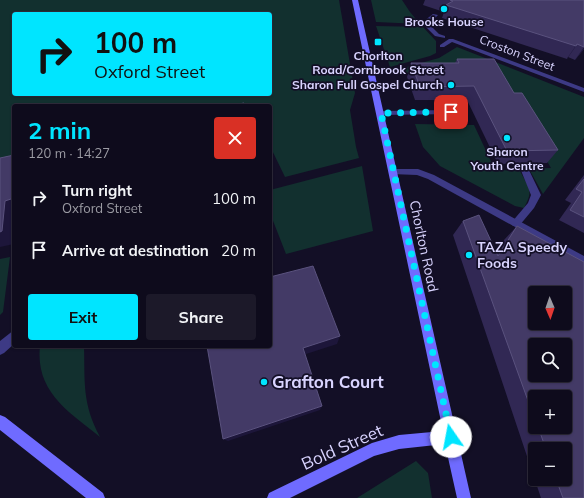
<!DOCTYPE html>
<html lang="en">
<head>
<meta charset="utf-8">
<style>
  body { margin:0; font-family:Mulish,sans-serif; background:#1c1929; color:#f1f3f6; height:100vh; display:flex; flex-direction:column; font-size:15px; white-space:nowrap }
  * { box-sizing:border-box; margin:0 }
  p { font-size:13px; color:#9b9ba3 }
  .icon { flex:none; width:22px; height:22px; fill:none; stroke:currentColor; stroke-width:2; stroke-linecap:round; stroke-linejoin:round }
  .map { position:relative; flex:1; overflow:hidden }
  .side { position:absolute; left:12px; top:104px; width:260px; height:244px; display:flex; flex-direction:column; background:#0e0b1c; border-radius:4px; box-shadow:0 1px 3px #0004,0 0 0 1px #2e2b3b }
  .side>* { flex:none }
  .guide { position:absolute; left:12px; top:12px; width:260px; height:84px; border-radius:4px; box-shadow:0 1px 3px #0004,0 0 0 1px #2e2b3b; background:#00e5ff; color:#111; overflow:hidden }
  .needle { width:26px; rotate:178deg }
  .controls { position:absolute; left:528px; top:286px; display:grid; gap:8px }
  .controls a { display:grid; place-items:center; width:44px; height:44px; border-radius:4px; background:#0e0b1c; box-shadow:0 1px 3px #0004,0 0 0 1px #2e2b3b; font-size:20px }
  .pin { position:absolute; display:grid; place-items:center; width:34px; height:34px; color:#fff; margin:-17px; border-radius:8px; box-shadow:0 2px 6px #0006 }
  .me { position:absolute; width:44px; margin:-22px; rotate:348deg; stroke-linejoin:round; filter:drop-shadow(0 0 3px #0008) }
  .turn { display:flex; align-items:center; gap:14px; height:84px; padding:0 16px; font-size:18px }
  .turn .icon { width:52px; height:52px; stroke-width:2.5 }
  .turn b { display:block; font-size:28px; line-height:34px }
  .round { display:grid; place-items:center; flex:none; width:42px; height:42px; border-radius:4px; background:#1c1929 }
  .summary { display:flex; align-items:center; justify-content:space-between; height:68px; padding:0 16px }
  h1 { font-size:24px; font-weight:700; line-height:30px; color:#00e5ff }
  .button { display:flex; gap:8px; margin-top:auto; padding:8px 16px }
  .button a { flex:1; height:46px; border-radius:4px; background:#00e5ff; color:#111; font-size:16px; font-weight:700; line-height:46px; text-align:center }
  .button a+a { background:#1c1929; color:#f1f3f6 }
  ul { padding:0; list-style:none }
  li { display:flex; align-items:center; gap:12px; height:52px; padding:0 16px }
  li div { flex:1 }
  li b { display:block; font-size:15px }
  li em { font-style:normal }
  .map>svg:first-child { display:block }
  .green { fill:#12302f; fill-rule:evenodd }
  .lines { fill:none; stroke-linecap:round; stroke-linejoin:round }
  .lane { fill:#3d3a85; fill-rule:evenodd }
  .street { fill:#3d3a85; fill-rule:evenodd }
  .secondary { fill:#6f6bff; fill-rule:evenodd }
  .wall { fill:#312854; fill-rule:evenodd }
  .shaded-wall { fill:#1d163a }
  .building { fill:#433a66; stroke:#5a527e; fill-rule:evenodd }
  .route { stroke:#00e5ff; stroke-width:7; stroke-dasharray:0 12.6 }
  .poi-dot { fill:#00e5ff; stroke:#130f26; stroke-width:1.5 }
  .labels { text-anchor:middle; stroke-width:3.5; stroke-linejoin:round; paint-order:stroke }
  .far-poi-label { font-size:12px; font-weight:bold; fill:#d9d4ff; stroke:#130f26 }
  .far-street-label { font-size:12px; fill:#d9d4ff; stroke:#130f26 }
  .street-label { font-size:14px; fill:#d9d4ff; stroke:#130f26 }
  .poi-label { font-size:14px; font-weight:bold; fill:#d9d4ff; stroke:#130f26; text-anchor:start }
  .near-poi-label { font-size:17px; font-weight:bold; fill:#d9d4ff; stroke:#130f26; text-anchor:start }
  .near-street-label { font-size:17px; fill:#d9d4ff; stroke:#130f26 }
</style>
</head>
<body>
<div class="map">
<svg width="584" height="498" viewBox="0 0 584 498">
  <rect width="100%" height="100%" fill="#130f26"/>
  <!-- green -->
  <path class="green" d="M0,0H339L355,93L350,110L356,147L359,158L285,177L270,146V106H14V158L0,161ZM14,14H270V94H14Z
    M371,0H402L410,12L420,24L376,22Z
    M376,26L423,27L436,41V53L430,56L390,67Z
    M457,47L584,97V138L543,194L529,169L551,168L512,101L410,76L408,73L392,72V71L439,58Z
    M415,124L474,125L495,170L520,171C529,189 534,189 524,208L515,206L440,166L423,147Z
    M362,166L373,231L286,254L270,213V190Z
    M10,257L3,312L0,315V259Z
    M40,346H84C85,383 82,403 100,437C69,412 35,392 40,346Z
    M416,461L428,473L432,498H357Z"/>
  <g class="lines">
    <!-- lane -->
    <path class="lane" d="M433,14L438,15L429,24L439,34L445,36V38L435,36L423,24L424,21Z
      M451,110L455,112L454,114L381,115L377,113L381,111Z
      M524,165L528,168L541,195L534,208L519,226H513L511,223L528,203L531,195L520,168Z"/>
    <!-- street -->
    <path class="street" d="M449,39H453L584,88V92L452,42L444,47H440V45Z
      M394,169H418L434,175L584,256V265L428,179L417,175L391,174L390,172L391,170Z
      M14,330V344L4,353L0,355V341Z"/>
    <!-- secondary -->
    <path class="secondary" d="M352,0H358L471,498H457L445,444L399,449L374,456L290,498H267L269,493L372,443L399,435L443,431Z
      M0,415L5,417L103,493L105,498H86L0,430Z"/>
  </g>
  <!-- wall -->
  <path class="wall" d="M425,0H584V49L575,60L568,57L567,59L442,18L444,12L423,5Z
    M457,59L514,93L558,150L547,163L498,164L467,100H415L407,77L411,63H455Z
    M584,175V233L559,220L571,203L565,200Z
    M463,221L496,253L504,240L517,226L584,498H541L453,235ZM535,397L565,427H535ZM535,449H565V479H535Z"/>
  <!-- shaded-wall -->
  <path class="shaded-wall" d="M577,44L568,57L567,59L576,46Z
    M584,47V49L575,60Z
    M14,198V244L0,247V232L5,201Z
    M340,336L337,344L303,355V348Z
    M322,406L320,410L228,441L223,439Z"/>
  <!-- building -->
  <path class="building" d="M450,0H584V47L577,44L576,46L446,5L453,1Z
    M457,59H494L514,93H522L558,150L507,151L474,86L420,87L411,63H459Z
    M244,103L245,106H228Z
    M14,155V198L5,201L2,231L0,232V158Z
    M584,179V217L570,210L582,192L576,189Z
    M479,215L498,256L517,226L584,262V498H563L556,479H565V449H546L538,427H565V397H535V420L463,221ZM535,293H565V323H535ZM535,345H565V375H535Z
    M313,266L340,336L303,348L322,406L223,439L207,346H270V277Z"/>
  <g class="lines">
    <!-- route -->
    <path class="route" d="M451,112L381,113L451,437"/>
  </g>
  <!-- markers -->
  <g class="poi-dot">
    <circle cx="444" cy="9" r="4"/>
    <rect x="374" y="38" width="8" height="8" rx="2"/>
    <circle cx="451" cy="85" r="4"/>
    <circle cx="507" cy="138" r="4"/>
    <circle cx="469" cy="255" r="4"/>
    <circle cx="264" cy="382" r="4"/>
  </g>
  <g class="labels">
    <!-- far-poi labels -->
    <g class="far-poi-label">
      <text x="444" y="26">Brooks House</text>
      <text x="378" y="60">Chorlton<tspan x="378" dy="14">Road/Cornbrook Street</tspan></text>
      <text x="443" y="89" text-anchor="end">Sharon Full Gospel Church</text>
      <text x="507" y="156">Sharon<tspan x="507" dy="14">Youth Centre</tspan></text>
    </g>
    <!-- far-street labels -->
    <g class="far-street-label">
      <text transform="translate(517 53) rotate(21)" y="4">Croston Street</text>
    </g>
    <!-- street labels -->
    <g class="street-label">
      <text transform="translate(424 246) rotate(78)" y="5">Chorlton Road</text>
    </g>
    <!-- poi labels -->
    <g class="poi-label">
      <text x="477" y="252">TAZA Speedy<tspan x="477" dy="16">Foods</tspan></text>
    </g>
    <!-- near-poi labels -->
    <g class="near-poi-label">
      <text x="272" y="388">Grafton Court</text>
    </g>
    <!-- near-street labels -->
    <g class="near-street-label">
      <text transform="translate(342 447) rotate(-24)" y="6">Bold Street</text>
    </g>
  </g>
</svg>
<div class="controls">
<a><svg class="needle" viewBox="-14 -14 28 28"><path d="M0-13l5 13h-10z" fill="#e53935"/><path d="M0 13l5-13h-10z" fill="#9b9ba3"/></svg></a>
<a><svg class="icon" aria-label="search" viewBox="0 0 24 24"><circle cx="10" cy="10" r="6"/><path d="M15 15l6 6"/></svg></a>
<a>+</a>
<a>−</a>
</div>
<div class="pin" style="left:451px;top:112px;background:#d93025"><svg class="icon" aria-label="arrive" viewBox="0 0 24 24"><path d="M6 21V4h12l-3 4 3 4H6"/></svg></div>
<svg class="me" style="left:451px;top:437px" viewBox="-20 -20 40 40"><circle r="19" fill="#fff"/><path d="M0-13L10 11 0 6-10 11z" fill="#00e5ff"/></svg>
<div class="guide">
<div class="turn"><svg class="icon" aria-label="right" viewBox="0 0 24 24"><path d="M7 20v-9h11M14 6l5 5-5 5"/></svg><div><b>100 m</b>Oxford Street</div></div>
</div>
<section class="side">
<div class="summary"><div><h1>2 min</h1><p>120 m · 14:27</p></div><a class="round" style="background:#d93025;color:#fff"><svg class="icon" aria-label="close" viewBox="0 0 24 24"><path d="M6 6l12 12M18 6L6 18"/></svg></a></div>
<ul>
<li><svg class="icon" aria-label="right" viewBox="0 0 24 24"><path d="M7 20v-9h11M14 6l5 5-5 5"/></svg><div><b>Turn right</b><p>Oxford Street</p></div><em>100 m</em></li>
<li><svg class="icon" aria-label="arrive" viewBox="0 0 24 24"><path d="M6 21V4h12l-3 4 3 4H6"/></svg><div><b>Arrive at destination</b></div><em>20 m</em></li>
</ul>
<div class="button"><a>Exit</a><a>Share</a></div>
</section>
</div>
</body>
</html>
